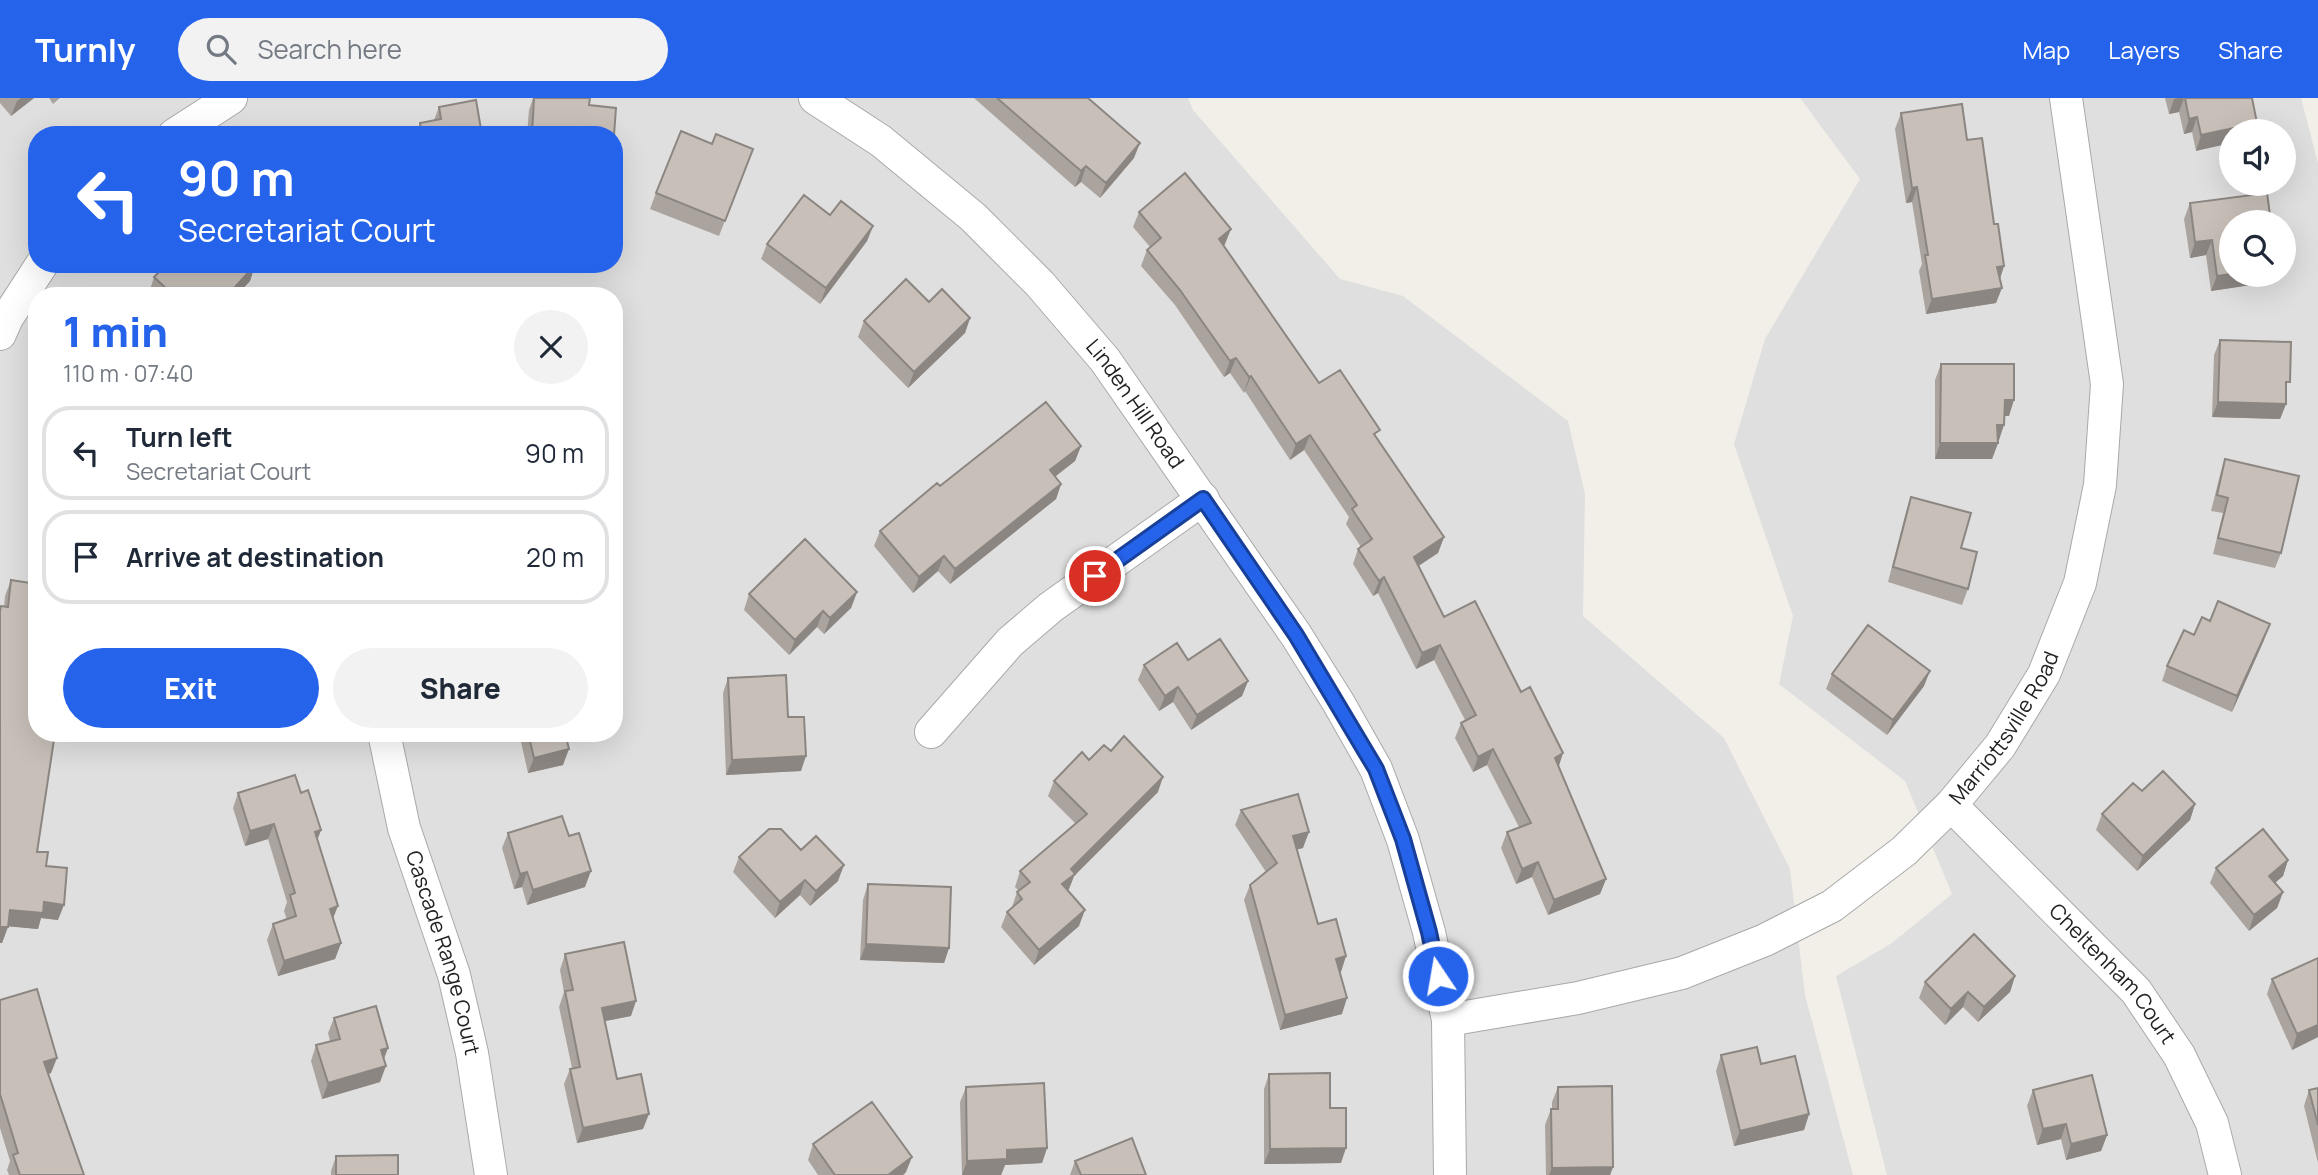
<!DOCTYPE html>
<html lang="en">
<head>
<meta charset="utf-8">
<style>
  body { margin:0; font-family:Manrope,sans-serif; background:#f2f2f3; color:#1f2937; height:100vh; display:flex; flex-direction:column; font-size:26px; white-space:nowrap }
  * { box-sizing:border-box; margin:0 }
  p { font-size:23px; color:#747a83 }
  .icon { flex:none; width:38px; height:38px; fill:none; stroke:currentColor; stroke-width:2; stroke-linecap:round; stroke-linejoin:round }
  .map { position:relative; flex:1; overflow:hidden }
  .side { position:absolute; left:28px; top:189px; width:595px; height:455px; display:flex; flex-direction:column; background:#fff; border-radius:28px; box-shadow:0 7px 28px #0002 }
  .side>* { flex:none }
  .hud { position:absolute; left:28px; top:28px; width:595px; height:147px; border-radius:28px; box-shadow:0 7px 28px #0002; background:#2563eb; color:#fff; overflow:hidden }
  .tools { position:absolute; left:2219px; top:21px; display:grid; gap:14px }
  .tools a { display:grid; place-items:center; width:77px; height:77px; border-radius:50%; background:#fff; box-shadow:0 7px 28px #0002; font-size:35px }
  .pin { position:absolute; display:grid; place-items:center; width:60px; height:60px; color:#fff; margin:-30px; border:4px solid #fff; border-radius:50%; box-shadow:0 2px 7px #0007 }
  .me { position:absolute; width:77px; margin:-38px; rotate:348deg; stroke-linejoin:round; filter:drop-shadow(0 0 5px #0008) }
  .turn { display:flex; align-items:center; gap:24px; height:147px; padding:0 35px; font-size:32px }
  .turn .icon { width:91px; height:91px; stroke-width:2.5 }
  .turn b { display:block; font-size:49px; line-height:60px }
  .round { display:grid; place-items:center; flex:none; width:74px; height:74px; border-radius:37px; background:#f2f2f3 }
  .head { display:flex; align-items:center; justify-content:space-between; height:119px; padding:0 35px }
  h1 { font-size:42px; font-weight:800; line-height:52px; color:#2563eb }
  .action { display:flex; gap:14px; margin-top:auto; padding:14px 35px }
  .action a { flex:1; height:80px; border-radius:42px; background:#2563eb; color:#fff; font-size:28px; font-weight:800; line-height:80px; text-align:center }
  .action a+a { background:#f2f2f3; color:#1f2937 }
  ul { padding:0; list-style:none }
  li { display:flex; align-items:center; gap:21px; height:94px; margin:0 14px 10px; padding:0 21px; border:4px solid #e0e1e3; border-radius:28px }
  li div { flex:1 }
  li b { display:block; font-size:26px }
  li em { font-style:normal }
  header { display:flex; align-items:center; gap:42px; box-sizing:border-box; height:98px; padding:0 35px; background:#2563eb; color:#fff }
  header strong { font-size:33px }
  nav { display:flex; gap:38px; margin-inline-start:auto; font-size:24px }
  .search { width:490px; height:63px; background:#f2f2f3; display:flex; align-items:center; gap:18px; box-sizing:border-box; padding:0 24px; border-radius:38px; color:#747a83; font-size:26px }
  .map>svg:first-child { display:block }
  .residential { fill:#e0dfdf; fill-rule:evenodd }
  .lines { fill:none; stroke-linecap:round; stroke-linejoin:round }
  .minor-casing { stroke:#a9a9a9; stroke-width:34 }
  .minor { stroke:#fff; stroke-width:32 }
  .wall { fill:#aba49e }
  .shaded-wall { fill:#8b8681 }
  .building { fill:#c7bfb8; stroke:#8b8681; stroke-width:2 }
  .route-casing { stroke:#184099; stroke-width:18 }
  .route { stroke:#2563eb; stroke-width:12 }
  .labels { text-anchor:middle; stroke-width:6; stroke-linejoin:round; paint-order:stroke }
  .street-label { font-size:21px; fill:#222; stroke:#fff }
</style>
</head>
<body>
<header>
<strong>Turnly</strong>
<div class="search"><svg class="icon" aria-label="search" viewBox="0 0 24 24"><circle cx="10" cy="10" r="6"/><path d="M15 15l6 6"/></svg>Search here</div>
<nav><a>Map</a><a>Layers</a><a>Share</a></nav>
</header>
<div class="map">
<svg width="2318" height="1077" viewBox="0 0 2318 1077">
  <rect width="100%" height="100%" fill="#f2efe9"/>
  <!-- residential -->
  <path class="residential" d="M0,0H1188L1193,12L1340,181L1403,198L1568,323L1585,396L1583,518L1724,640L1790,771L1805,897L1853,1077H0ZM37,37H614V166H37ZM37,198H614V635H37Z
    M1800,0H2301L2318,65V1077H1887L1836,878L1892,845L1952,796L1905,683L1779,586L1793,518L1734,346L1765,241L1860,81ZM2231,33H2284V86H2231ZM2231,124H2284V177H2231Z"/>
  <g class="lines">
    <defs>
      <g id="minor">
        <path id="s1" d="M815,0L881,43L973,119L1040,186L1105,262L1296,537L1338,604L1376,671L1403,742L1429,834L1448,922L1450,1077"/>
        <path d="M174,37L231,0"/>
        <path d="M0,236L7,220L42,166"/>
        <path d="M931,634L1010,544L1051,509L1203,401"/>
        <path id="s2" d="M384,635L404,730L454,877L472,955L491,1077"/>
        <path id="s3" d="M1951,707L2136,893L2179,957L2212,1025L2225,1077"/>
        <path id="s4" d="M1448,922L1578,900L1682,875L1765,842L1832,808L1904,753L1951,707L2000,648L2044,576L2080,485L2100,387L2107,286L2066,0"/>
      </g>
    </defs>
    <!-- minor casing -->
    <use href="#minor" class="minor-casing"/>
    <!-- minor -->
    <use href="#minor" class="minor"/>
  </g>
  <!-- wall -->
  <path class="wall" d="M0,0H34L11,18L0,5Z
    M49,0H60L53,6Z
    M533,0H590L589,7L614,37H527L529,12Z
    M974,0H1088L1134,60L1100,100L1081,84L1075,89Z
    M2165,0H2252L2196,53L2192,34L2184,36L2179,14L2169,16Z
    M439,9L482,37H401L402,34L418,31L420,25L434,22Z
    M1901,15L1967,42L1994,126L2004,168L2000,181L1996,205L1926,216L1919,173L1922,166L1912,104L1906,105L1895,31Z
    M753,51L719,138L650,111L656,95Z
    M2190,105L2231,177H2274L2271,184L2211,193L2206,157L2190,160L2184,121Z
    M1139,114L1225,146L1224,148L1319,285L1377,340L1444,439L1438,455L1418,468L1444,519L1559,668L1606,781L1600,796L1548,817L1532,779L1516,786L1501,750L1507,734L1519,729L1487,667L1473,674L1455,640L1461,625L1465,622L1434,562L1416,571L1378,495L1373,498L1353,466L1358,451L1361,449L1346,426L1349,419L1304,352L1290,362L1245,293L1244,295L1230,275L1224,279L1175,207L1141,168L1147,152L1150,149L1133,129Z
    M830,117L873,128L867,143L820,206L761,161L767,146Z
    M255,167L250,183L236,198H152L149,195L154,179Z
    M929,204L970,220L965,235L908,290L858,239L864,223Z
    M2220,242L2286,306L2280,321L2212,319L2214,257Z
    M1941,266L2009,318H2004L1999,342H1997L1998,345L1992,361H1935V282Z
    M1081,348L1075,363L1055,379L1061,386L1056,401L950,486L938,473L913,495L874,448L880,433L940,388Z
    M2225,361L2281,455L2275,470L2213,456L2223,415L2211,413L2220,377Z
    M37,380V406L29,403Z
    M1911,399L1961,450L1968,491L1962,507L1888,484L1906,414Z
    M37,412V431L31,429Z
    M37,435V449L33,447Z
    M11,482L37,754L46,768L58,822L41,820L38,831L8,828L2,845H0V510L4,509L5,498Z
    M857,494L851,510L824,536L817,529L789,557L744,512L749,496Z
    M2194,537L2264,542L2232,614L2162,583L2167,568Z
    M1188,562L1248,583L1242,598L1191,632L1173,604L1159,613L1138,582L1144,567Z
    M1832,576L1924,588L1887,637L1826,591Z
    M728,580L788,619L801,673L726,677L723,595Z
    M519,635H584L583,640L567,644L563,667L528,675Z
    M1089,662L1158,694L1074,778L1069,791L1067,793L1079,828L1034,867L1001,829L1007,814L1012,809L1017,794L1019,793L1015,789L1020,773L1076,726L1048,698L1054,683Z
    M2142,693L2195,706L2190,722L2137,773L2096,732L2102,716Z
    M238,695H301L321,732L317,742L333,821L341,845L335,861L278,878L267,842L273,826L287,822L284,813L287,804L268,741L245,748L233,710Z
    M1241,712L1303,750L1297,751L1318,826L1346,858L1340,874L1342,916L1280,932L1244,802L1250,787L1266,774L1235,727Z
    M508,735L585,789L527,807L522,789L514,791L502,750Z
    M801,752L838,783L810,808L800,797L775,820L733,774L739,759Z
    M2288,762L2283,778L2275,785L2283,794L2277,810L2249,833L2210,785L2216,770Z
    M868,786L949,850L944,865L860,862L863,802Z
    M565,856L631,918L604,923L617,981L643,1031L577,1045L564,986L570,971L572,970L559,909L564,894L560,872Z
    M2318,860V939L2292,952L2267,896L2272,881Z
    M2015,878L2010,894L1978,924L1963,909L1945,927L1919,900L1925,884Z
    M0,902L51,975L48,976L84,1077H9L7,1072L10,1063L0,1030Z
    M334,920L388,950L384,961L380,984L322,1001L311,963L316,947L330,943L328,935Z
    M1721,957L1761,966L1809,1016L1804,1032L1734,1048L1716,973Z
    M1269,976L1330,1010L1341,1065L1264,1066V991Z
    M966,989L1047,1050L1042,1065L1005,1067L1001,1077H962L960,1004Z
    M1558,989L1613,1069L1610,1077H1546L1545,1027L1551,1011H1552V1004Z
    M2318,990V1065L2304,1008L2309,992Z
    M2033,992L2107,1037L2101,1053L2066,1062L2061,1041L2037,1047L2027,1008Z
    M813,1046L906,1074L903,1077H818L808,1062Z
    M336,1058L398,1077H331V1073Z
    M1075,1063L1146,1077H1070Z"/>
  <!-- shaded-wall -->
  <path class="shaded-wall" d="M21,0H34L11,18L17,3Z
    M2178,0H2184L2179,14L2169,16L2174,1Z
    M2197,19L2192,34L2184,36L2189,21Z
    M2257,25L2254,33H2231V45L2196,53L2201,37Z
    M1140,45L1134,60L1100,100L1106,85Z
    M1086,68L1081,84L1075,89L1081,73Z
    M1917,89L1912,104L1906,105L1912,90Z
    M873,128L867,143L820,206L826,190Z
    M1231,131L1225,146L1213,156L1219,141Z
    M2212,142L2206,157L2190,160L2195,144Z
    M255,167L250,183L236,198H227Z
    M2004,168L1999,183L1997,169Z
    M2231,176V177H2274L2271,184L2211,193L2217,178Z
    M2002,190L1996,205L1926,216L1932,201Z
    M970,220L965,235L908,290L914,274Z
    M1236,260L1230,275L1224,279L1230,263Z
    M1251,278L1245,293L1244,295L1249,279Z
    M2005,302H2014L2009,318H1999Z
    M2218,304L2286,306L2280,321L2212,319Z
    M1997,327H2004L1999,342H1992Z
    M1310,337L1304,352L1290,362L1296,346Z
    M1940,345H1998L1992,361H1935Z
    M1081,348L1075,363L1044,387L1050,372Z
    M1061,386L1056,401L950,486L955,471Z
    M1444,439L1438,455L1408,475L1414,459Z
    M944,458L938,473L913,495L919,479Z
    M1384,479L1378,495L1373,498L1379,483Z
    M857,494L851,510L824,536L830,520Z
    M823,513L817,529L789,557L795,542Z
    M2270,526L2264,542L2232,614L2237,598Z
    M1440,547L1434,562L1416,571L1422,555Z
    M1930,573L1924,588L1887,637L1893,622Z
    M1248,583L1242,598L1191,632L1197,617Z
    M1178,589L1173,604L1159,613L1165,598Z
    M562,635H584L583,640L558,645Z
    M569,651L563,667L528,675L534,660Z
    M1493,651L1487,667L1473,674L1478,659Z
    M1563,655L1558,671L1555,660Z
    M806,658L801,673L726,677L732,662Z
    M1163,679L1158,694L1074,778L1069,791L1056,802L1062,786L1071,771Z
    M2195,706L2190,722L2137,773L2143,758Z
    M274,726L268,741L245,748L250,733Z
    M321,732L315,748V734Z
    M1309,734L1303,750L1287,754L1293,738Z
    M2288,762L2283,778L2264,794L2269,778Z
    M1538,764L1532,779L1516,786L1522,771Z
    M844,767L838,783L810,808L816,793Z
    M591,773L585,789L527,807L533,792Z
    M527,774L522,789L514,791L520,776Z
    M1606,781L1600,796L1548,817L1554,802Z
    M805,782L800,797L775,820L780,804Z
    M2283,794L2277,810L2249,833L2254,817Z
    M44,804L64,807L58,822L41,820L38,831L4,828L10,812Z
    M338,808L332,823L330,811Z
    M1085,812L1079,828L1034,867L1039,852Z
    M0,829H8L2,845H0Z
    M341,845L335,861L278,878L284,863Z
    M866,846L949,850L944,865L860,862Z
    M1346,858L1341,874L1331,876L1336,861Z
    M2015,878L2010,894L1978,924L1984,909Z
    M1968,894L1963,909L1945,927L1951,911Z
    M1347,900L1342,916L1280,932L1285,917Z
    M636,903L631,918L596,925L602,910Z
    M2318,927V939L2292,952L2297,936Z
    M388,950L382,965L381,952Z
    M57,960L51,975L38,979L44,964Z
    M386,968L380,984L322,1001L328,985Z
    M649,1016L643,1031L577,1045L583,1030Z
    M1809,1016L1804,1032L1734,1048L1740,1033Z
    M2066,1026L2061,1041L2037,1047L2043,1031Z
    M2107,1037L2101,1053L2066,1062L2071,1046Z
    M1047,1050L1042,1065L1005,1067L1001,1077H962L967,1063L1007,1052Z
    M1346,1050L1341,1065L1264,1066L1270,1051Z
    M912,1059L906,1074L903,1077H888Z
    M1613,1069L1610,1077H1549L1552,1070Z"/>
  <!-- building -->
  <path class="building" d="M534,0H590L589,7L616,10L614,37H532Z
    M997,0H1088L1140,45L1106,85L1086,68L1081,73Z
    M2185,0H2252L2257,25L2201,37L2197,19L2189,21Z
    M476,2L482,37H402V34L421,31L420,25L441,21L439,9Z
    M1962,6L1967,42L1982,40L1994,126H1998L2004,168L1997,169L2002,190L1932,201L1925,157H1928L1917,89L1912,90L1901,15Z
    M681,33L712,46L716,36L753,51L725,123L656,95Z
    M1185,75L1231,131L1219,141L1319,285L1340,272L1380,332L1374,336L1444,439L1414,459L1444,519L1475,503L1521,594L1530,589L1563,655L1555,660L1606,781L1554,802L1538,764L1522,771L1507,734L1531,725L1493,651L1478,659L1461,625L1476,617L1440,547L1422,555L1384,479L1379,483L1358,451L1372,441L1352,411L1357,407L1310,337L1296,346L1251,278L1249,279L1236,260L1230,263L1180,192L1147,152L1161,140L1139,114Z
    M2267,95L2271,124H2231V176L2217,178L2212,142L2195,144L2190,105Z
    M804,97L830,117L841,103L873,128L826,190L767,146Z
    M167,166H254L255,167L227,198H174L154,179Z
    M906,181L929,204L942,191L970,220L914,274L864,223Z
    M2220,242L2291,244L2290,284H2286V306L2218,304Z
    M1941,266H2014V302H2005L2004,327H1997L1998,345H1940Z
    M1046,304L1081,348L1050,372L1061,386L955,471L944,458L919,479L880,433L937,385L940,388Z
    M2225,361L2299,378L2281,455L2218,440L2228,400L2217,397Z
    M1911,399L1971,415L1961,450L1977,454L1968,491L1893,469Z
    M805,441L857,494L830,520L823,513L795,542L749,496Z
    M11,482L37,486V635H55L37,754H48L46,768L67,770L64,807L44,804L43,815L10,812L8,829H0V513L1,508L8,509Z
    M2218,503L2270,526L2237,598L2167,568L2184,532L2194,537L2202,519L2210,523Z
    M1868,527L1930,573L1893,622L1832,576Z
    M1220,541L1248,583L1197,617L1178,589L1165,598L1144,567L1177,545L1188,562Z
    M786,577L788,619H804L806,658L732,662L728,580Z
    M528,635H565L569,651L534,660Z
    M1124,638L1163,679L1071,771L1075,776L1062,786L1085,812L1039,852L1007,814L1022,801L1017,794L1030,784L1020,773L1087,716L1054,683L1082,654L1089,662L1104,647L1111,653Z
    M2163,673L2195,706L2143,758L2102,716L2133,685L2142,693Z
    M295,677L301,695L308,692L321,732L315,734L338,808L330,811L341,845L284,863L273,826L296,818L290,797L295,795L274,726L250,733L238,695Z
    M1298,696L1309,734L1293,738L1318,826L1336,821L1346,858L1336,861L1347,900L1285,917L1250,787L1277,765L1241,712Z
    M562,718L569,738L579,735L591,773L533,792L527,774L520,776L508,735Z
    M769,731H781L801,752L816,738L844,767L816,793L805,782L780,804L739,759Z
    M2263,731L2288,762L2269,778L2283,794L2254,817L2216,770Z
    M868,786L951,789L949,850L866,846Z
    M1974,836L2015,878L1984,909L1968,894L1951,911L1925,884Z
    M624,844L636,903L602,910L617,981L641,976L649,1016L583,1030L570,971L580,969L565,893L573,892L565,856Z
    M2318,860V927L2297,936L2272,881Z
    M37,891L57,960L44,964L84,1077H20L13,1057L18,1055L0,996V902Z
    M376,908L388,950L381,952L386,968L328,985L316,947L340,941L334,920Z
    M1757,949L1761,966L1795,958L1809,1016L1740,1033L1721,957Z
    M1330,975V1010H1346V1050L1270,1051L1269,976Z
    M2092,977L2107,1037L2071,1046L2066,1026L2043,1031L2033,992Z
    M1044,985L1047,1050L1007,1052V1061L967,1063L966,989Z
    M1612,988L1613,1069L1552,1070L1551,1011H1558V989Z
    M2318,990V1027L2309,992Z
    M872,1004L912,1059L888,1077H835L813,1046Z
    M1132,1040L1146,1077H1081L1075,1063Z
    M398,1057V1077H336V1058Z"/>
  <g class="lines">
    <defs>
      <path id="route" d="M1095,478L1203,401L1296,537L1376,671L1403,741L1429,834L1438,878"/>
    </defs>
    <!-- route casing -->
    <use href="#route" class="route-casing"/>
    <!-- route -->
    <use href="#route" class="route"/>
  </g>
  <g class="labels">
    <!-- street labels -->
    <g class="street-label">
      <text dy="7" stroke="none"><textPath href="#s1" startOffset="446">Linden Hill Road</textPath></text>
      <text dy="7" stroke="none"><textPath href="#s4" startOffset="654">Marriottsville Road</textPath></text>
      <text dy="7" stroke="none"><textPath href="#s2" startOffset="228">Cascade Range Court</textPath></text>
      <text dy="7" stroke="none"><textPath href="#s3" startOffset="234">Cheltenham Court</textPath></text>
    </g>
  </g>
</svg>
<div class="tools">
<a><svg class="icon" aria-label="sound" viewBox="0 0 24 24"><path d="M4 9h4l5-4v14l-5-4H4zM17 9q2 3 0 6"/></svg></a>
<a><svg class="icon" aria-label="search" viewBox="0 0 24 24"><circle cx="10" cy="10" r="6"/><path d="M15 15l6 6"/></svg></a>
</div>
<div class="pin" style="left:1095px;top:478px;background:#d93025"><svg class="icon" aria-label="arrive" viewBox="0 0 24 24"><path d="M6 21V4h12l-3 4 3 4H6"/></svg></div>
<svg class="me" style="left:1438px;top:878px" viewBox="-20 -20 40 40"><circle r="17" fill="#2563eb" stroke="#fff" stroke-width="3"/><path d="M0-11L8 9 0 5-8 9z" fill="#fff"/></svg>
<div class="hud">
<div class="turn"><svg class="icon" aria-label="left" viewBox="0 0 24 24"><path d="M17 20v-9H6M10 6l-5 5 5 5"/></svg><div><b>90 m</b>Secretariat Court</div></div>
</div>
<section class="side">
<div class="head"><div><h1>1 min</h1><p>110 m · 07:40</p></div><a class="round"><svg class="icon" aria-label="close" viewBox="0 0 24 24"><path d="M6 6l12 12M18 6L6 18"/></svg></a></div>
<ul>
<li><svg class="icon" aria-label="left" viewBox="0 0 24 24"><path d="M17 20v-9H6M10 6l-5 5 5 5"/></svg><div><b>Turn left</b><p>Secretariat Court</p></div><em>90 m</em></li>
<li><svg class="icon" aria-label="arrive" viewBox="0 0 24 24"><path d="M6 21V4h12l-3 4 3 4H6"/></svg><div><b>Arrive at destination</b></div><em>20 m</em></li>
</ul>
<div class="action"><a>Exit</a><a>Share</a></div>
</section>
</div>
</body>
</html>
